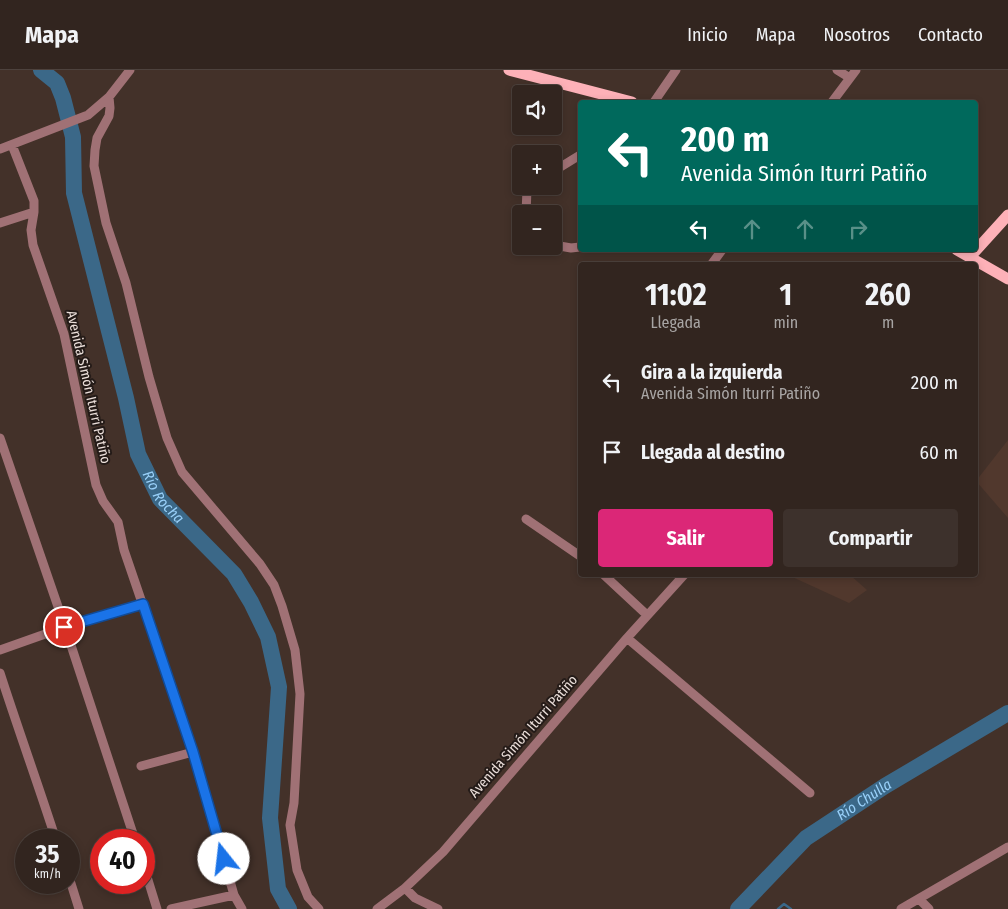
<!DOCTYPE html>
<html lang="es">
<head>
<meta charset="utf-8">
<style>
  body { margin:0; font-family:"Fira Sans Condensed",sans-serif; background:#3d312c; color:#f1f3f6; height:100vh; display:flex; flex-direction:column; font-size:19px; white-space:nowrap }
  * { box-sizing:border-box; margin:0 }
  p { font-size:16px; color:#a8a5a4 }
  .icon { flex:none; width:28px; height:28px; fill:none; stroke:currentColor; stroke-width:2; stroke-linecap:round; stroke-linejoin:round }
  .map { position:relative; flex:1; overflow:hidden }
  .drawer { position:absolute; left:578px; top:192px; width:400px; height:315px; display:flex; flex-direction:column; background:#32251f; border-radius:5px; box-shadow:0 2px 8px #0003,0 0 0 1px #4d423d }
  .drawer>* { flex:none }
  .hud { position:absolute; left:578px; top:30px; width:400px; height:152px; border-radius:5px; box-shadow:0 2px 8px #0003,0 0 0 1px #4d423d; background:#00695c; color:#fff; overflow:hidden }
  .fabs { position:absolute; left:512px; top:15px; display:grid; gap:10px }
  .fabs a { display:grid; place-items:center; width:50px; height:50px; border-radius:5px; background:#32251f; box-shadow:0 2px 8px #0003,0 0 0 1px #4d423d; font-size:25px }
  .speed { position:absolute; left:15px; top:759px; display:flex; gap:10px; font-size:25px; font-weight:700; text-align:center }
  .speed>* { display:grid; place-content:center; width:65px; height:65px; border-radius:50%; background:#32251f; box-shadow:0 2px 8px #0003,0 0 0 1px #4d423d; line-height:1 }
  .speed small { font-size:12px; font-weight:400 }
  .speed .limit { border:8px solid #d22; background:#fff; color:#111 }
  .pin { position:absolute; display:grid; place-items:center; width:42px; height:42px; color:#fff; margin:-21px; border:2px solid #fff; border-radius:50%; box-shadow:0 1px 5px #0007 }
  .me { position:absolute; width:55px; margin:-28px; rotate:344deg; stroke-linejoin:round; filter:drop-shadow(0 0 4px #0008) }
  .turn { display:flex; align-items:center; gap:18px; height:105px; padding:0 20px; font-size:22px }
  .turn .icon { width:65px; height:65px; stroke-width:2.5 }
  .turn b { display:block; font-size:35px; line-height:42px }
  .lanes { display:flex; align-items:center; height:48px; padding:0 20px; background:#0003; justify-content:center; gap:25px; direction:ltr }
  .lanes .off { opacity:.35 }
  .eta { display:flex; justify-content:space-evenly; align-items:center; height:85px; text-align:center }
  .eta b { font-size:30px; font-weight:700; line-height:35px }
  .action { display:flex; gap:10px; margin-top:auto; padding:10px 20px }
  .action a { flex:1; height:58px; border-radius:5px; background:#db2777; color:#fff; font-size:20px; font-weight:700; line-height:58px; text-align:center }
  .action a+a { background:#3d312c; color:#f1f3f6 }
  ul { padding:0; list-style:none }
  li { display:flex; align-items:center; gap:15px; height:70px; padding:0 20px }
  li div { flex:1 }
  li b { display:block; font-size:19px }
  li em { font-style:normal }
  header { display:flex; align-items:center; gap:30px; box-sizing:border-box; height:70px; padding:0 25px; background:#32251f; border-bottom:1px solid #4d423d }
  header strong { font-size:24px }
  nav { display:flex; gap:28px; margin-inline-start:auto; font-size:18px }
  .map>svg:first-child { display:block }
  .built { fill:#51382d }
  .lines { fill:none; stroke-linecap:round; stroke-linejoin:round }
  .stream { stroke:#3b6888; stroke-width:2.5 }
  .river { stroke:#3b6888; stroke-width:16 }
  .minor { stroke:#a07175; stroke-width:9 }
  .major { stroke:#fdb1b8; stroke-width:11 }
  .route-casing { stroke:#114b97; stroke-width:12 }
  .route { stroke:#1a73e8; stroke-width:9 }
  .labels { text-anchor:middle; stroke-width:4; stroke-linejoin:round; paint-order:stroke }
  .street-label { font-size:14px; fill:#ebdfda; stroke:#241b18 }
  .water-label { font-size:15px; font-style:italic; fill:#99d0f9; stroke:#241b18 }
</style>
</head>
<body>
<header>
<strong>Mapa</strong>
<nav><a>Inicio</a><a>Mapa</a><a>Nosotros</a><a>Contacto</a></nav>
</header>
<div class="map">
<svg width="1008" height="839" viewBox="0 0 1008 839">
  <rect width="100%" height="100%" fill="#433129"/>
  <!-- built -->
  <path class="built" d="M1008,370V448L976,411Z
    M788,505H850L867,520L849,533Z"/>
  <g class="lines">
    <!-- stream -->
    <path class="stream" d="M778,839L784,834L791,839"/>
    <!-- river -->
    <g class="river">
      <path id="s1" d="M41,0L57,13L63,28L73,67L74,123L126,328L138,384L160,429L234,504L251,532L268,567L279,617L270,748L278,819L289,839"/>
      <path id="s2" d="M738,839L806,768L885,716L1008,643"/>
    </g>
    <!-- minor -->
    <path class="minor" d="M837,0L850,8
      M109,27L110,38L109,46L97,68L95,80L94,96L106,153L126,213L149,307L167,368L182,402L260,494L274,515L282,536L295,580L300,624L294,733L290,755L297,800L308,827L319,839
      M654,32L676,0
      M832,32L856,0
      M12,75L34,131V142L31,160L33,175L64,264L96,415L103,431L118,452L124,480L193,682L234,825L242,839
      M0,79L88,45L109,27L130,0
      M554,101L580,85
      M526,144L527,119L530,116
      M0,153L34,142
      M554,175L571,178L580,177
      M711,195L722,180
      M0,368L65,557L135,770
      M526,449L580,486
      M604,505L647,545
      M627,568L810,723
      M0,580L65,557L143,534
      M0,603C18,659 38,714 56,770
      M141,696L193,682
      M144,797L157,839
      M69,807L79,839
      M405,818L415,828L438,839
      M919,829L929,839
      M171,839L234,825
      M377,839L405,818L443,782L627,568L684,505
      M901,839L1008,777"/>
    <!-- major -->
    <path class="major" d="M509,0L632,32
      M957,180L1008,209
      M970,187L1008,145"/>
  </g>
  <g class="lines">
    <defs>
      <path id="route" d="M64,557L143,534L193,682L224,789"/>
    </defs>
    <!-- route casing -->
    <use href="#route" class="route-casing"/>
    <!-- route -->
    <use href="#route" class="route"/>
  </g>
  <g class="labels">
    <!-- street labels -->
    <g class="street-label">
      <text transform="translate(89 317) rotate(77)" y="5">Avenida Simón Iturri Patiño</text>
      <text transform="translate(523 666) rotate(-49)" y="5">Avenida Simón Iturri Patiño</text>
    </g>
    <!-- water labels -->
    <g class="water-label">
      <text dy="5" stroke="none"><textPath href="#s1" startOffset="452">Río Rocha</textPath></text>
      <text dy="5" stroke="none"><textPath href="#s2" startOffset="168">Río Chulla</textPath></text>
    </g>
  </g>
</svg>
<div class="fabs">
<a><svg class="icon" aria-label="sound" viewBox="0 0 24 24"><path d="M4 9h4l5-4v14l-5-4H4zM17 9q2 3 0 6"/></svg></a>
<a>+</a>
<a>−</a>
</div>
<div class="speed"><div>35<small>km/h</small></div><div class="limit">40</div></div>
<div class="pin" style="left:64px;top:557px;background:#d93025"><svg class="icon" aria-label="arrive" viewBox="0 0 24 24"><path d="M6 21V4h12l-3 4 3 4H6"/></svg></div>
<svg class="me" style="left:224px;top:789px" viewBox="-20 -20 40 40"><circle r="19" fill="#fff"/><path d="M0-13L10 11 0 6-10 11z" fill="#1a73e8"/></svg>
<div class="hud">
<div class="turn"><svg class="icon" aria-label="left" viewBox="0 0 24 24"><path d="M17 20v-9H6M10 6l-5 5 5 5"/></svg><div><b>200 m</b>Avenida Simón Iturri Patiño</div></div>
<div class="lanes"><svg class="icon" aria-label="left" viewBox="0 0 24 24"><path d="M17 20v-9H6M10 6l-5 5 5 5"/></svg><svg class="icon off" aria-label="ahead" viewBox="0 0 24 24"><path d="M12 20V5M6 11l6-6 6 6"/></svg><svg class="icon off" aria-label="ahead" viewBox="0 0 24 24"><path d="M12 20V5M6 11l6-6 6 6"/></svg><svg class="icon off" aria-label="right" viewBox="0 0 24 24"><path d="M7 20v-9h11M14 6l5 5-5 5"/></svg></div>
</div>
<section class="drawer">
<div class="eta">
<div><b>11:02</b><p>Llegada</p></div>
<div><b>1</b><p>min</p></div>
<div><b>260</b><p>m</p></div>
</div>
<ul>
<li><svg class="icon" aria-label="left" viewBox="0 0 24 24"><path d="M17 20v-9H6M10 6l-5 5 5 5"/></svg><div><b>Gira a la izquierda</b><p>Avenida Simón Iturri Patiño</p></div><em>200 m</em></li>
<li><svg class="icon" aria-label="arrive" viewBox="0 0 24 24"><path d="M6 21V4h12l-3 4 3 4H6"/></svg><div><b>Llegada al destino</b></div><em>60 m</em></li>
</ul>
<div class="action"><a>Salir</a><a>Compartir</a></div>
</section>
</div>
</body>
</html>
